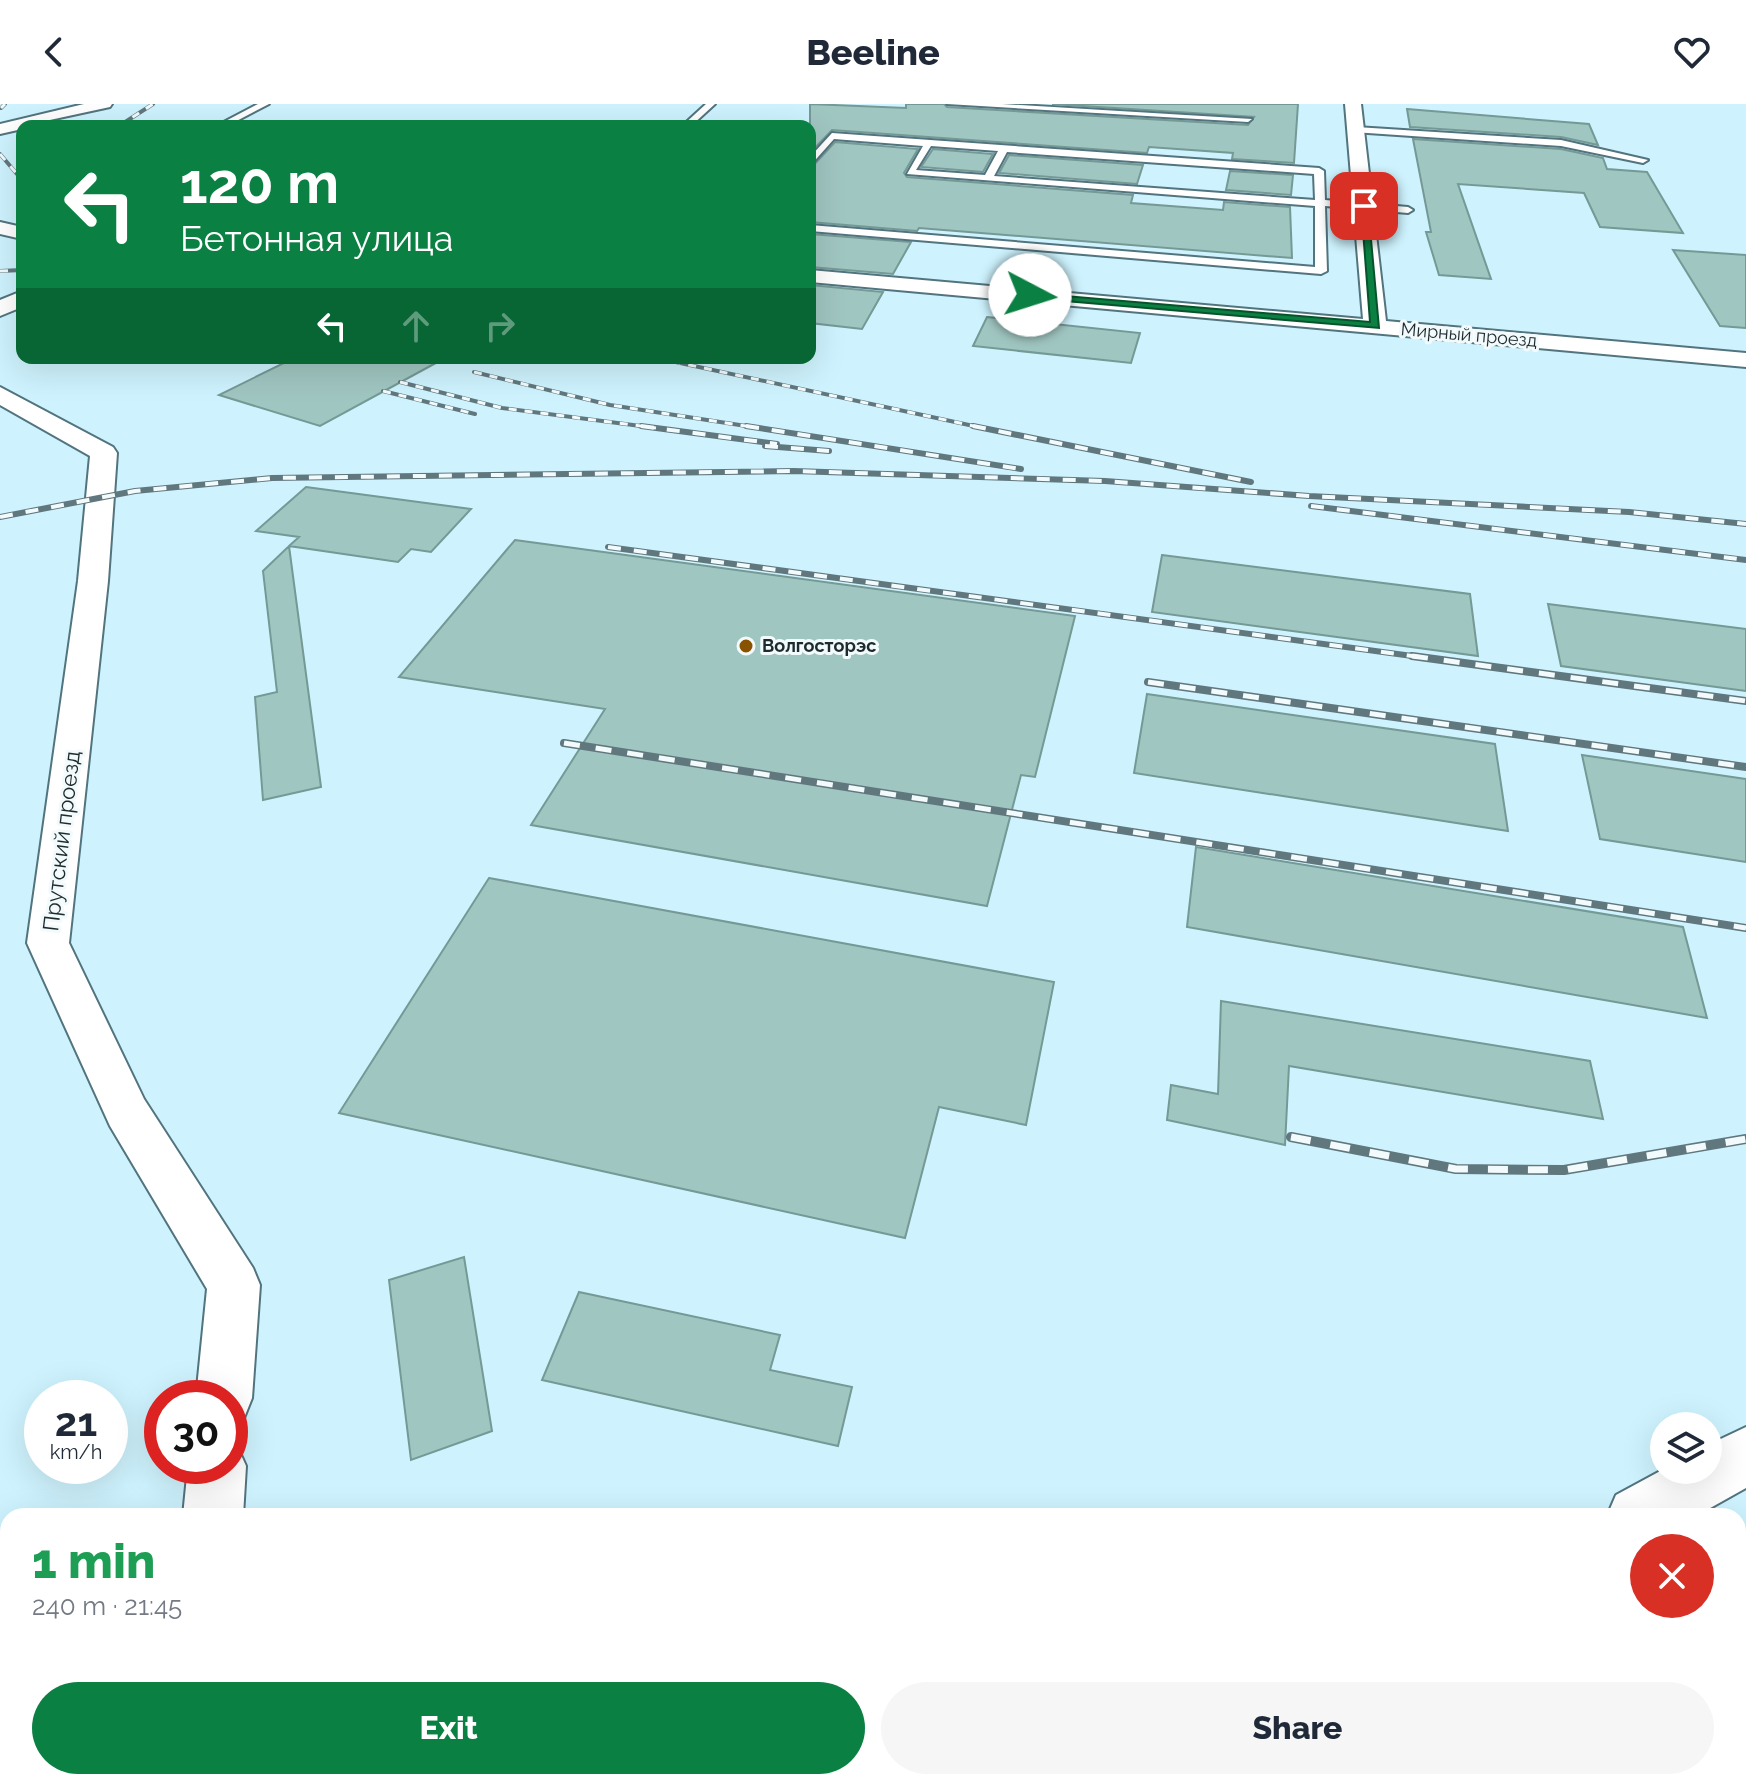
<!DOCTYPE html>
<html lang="en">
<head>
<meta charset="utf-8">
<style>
  body { margin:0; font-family:Raleway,sans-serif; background:#f6f6f7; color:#1f2937; height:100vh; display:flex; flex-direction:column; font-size:30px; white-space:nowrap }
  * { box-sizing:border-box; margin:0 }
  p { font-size:26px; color:#747a83 }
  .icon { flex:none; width:44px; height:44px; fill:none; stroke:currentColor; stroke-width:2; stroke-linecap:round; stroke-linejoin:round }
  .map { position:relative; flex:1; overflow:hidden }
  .panel { position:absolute; left:0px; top:1404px; width:1746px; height:282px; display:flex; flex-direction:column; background:#fff; border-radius:24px 24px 0 0; box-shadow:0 8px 32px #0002 }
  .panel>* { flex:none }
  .top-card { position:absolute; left:16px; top:16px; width:800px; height:244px; border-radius:16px; box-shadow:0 8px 32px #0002; background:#0b8043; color:#fff; overflow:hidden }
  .fabs { position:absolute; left:1650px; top:1308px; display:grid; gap:16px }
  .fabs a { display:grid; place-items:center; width:72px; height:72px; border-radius:50%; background:#fff; box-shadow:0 8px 32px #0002; font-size:40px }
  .speed { position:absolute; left:24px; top:1276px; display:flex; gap:16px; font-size:40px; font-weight:700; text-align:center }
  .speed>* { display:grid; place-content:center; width:104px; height:104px; border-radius:50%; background:#fff; box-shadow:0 8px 32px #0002; line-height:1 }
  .speed small { font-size:20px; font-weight:400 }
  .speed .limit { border:12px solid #d22; background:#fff; color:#111 }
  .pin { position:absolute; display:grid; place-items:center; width:68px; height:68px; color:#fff; margin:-34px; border-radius:16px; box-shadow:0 4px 12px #0006 }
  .me { position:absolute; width:88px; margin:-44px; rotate:95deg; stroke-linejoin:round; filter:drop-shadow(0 0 6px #0008) }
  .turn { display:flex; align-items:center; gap:28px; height:168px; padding:0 32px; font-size:36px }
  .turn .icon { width:104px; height:104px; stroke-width:2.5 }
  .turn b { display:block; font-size:56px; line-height:68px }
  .lanes { display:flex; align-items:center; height:76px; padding:0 32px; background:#0003; justify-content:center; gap:40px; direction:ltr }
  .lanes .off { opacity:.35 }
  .round { display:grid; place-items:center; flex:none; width:84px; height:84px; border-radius:42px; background:#f6f6f7 }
  .summary { display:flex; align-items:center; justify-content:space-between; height:136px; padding:0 32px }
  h1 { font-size:48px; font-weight:800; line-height:60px; color:#1e9e55 }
  .primary-button { display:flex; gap:16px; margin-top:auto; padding:16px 32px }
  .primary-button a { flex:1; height:92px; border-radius:48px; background:#0b8043; color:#fff; font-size:32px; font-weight:800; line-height:92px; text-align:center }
  .primary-button a+a { background:#f6f6f7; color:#1f2937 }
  header { display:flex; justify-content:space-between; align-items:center; height:104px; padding:0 32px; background:#fff; font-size:36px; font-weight:800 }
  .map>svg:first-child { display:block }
  .building { fill:#a0c6c1; stroke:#759995; stroke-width:2 }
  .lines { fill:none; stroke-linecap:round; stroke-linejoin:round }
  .lane-casing { stroke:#52747e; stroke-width:4 }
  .street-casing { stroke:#52747e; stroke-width:4 }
  .lane { fill:#fff; fill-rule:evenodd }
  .street { fill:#fff; fill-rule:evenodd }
  .rail-far3-casing { stroke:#61777e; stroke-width:4 }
  .rail-far2-casing { stroke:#61777e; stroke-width:6 }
  .rail-far1-casing { stroke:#61777e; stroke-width:8 }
  .rail-casing { stroke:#61777e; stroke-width:10 }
  .rail-far3 { stroke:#f3fafc; stroke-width:3; stroke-dasharray:8; stroke-linecap:butt }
  .rail-far2 { stroke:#f3fafc; stroke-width:4; stroke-dasharray:13; stroke-linecap:butt }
  .rail-far1 { stroke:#f3fafc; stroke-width:5; stroke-dasharray:16; stroke-linecap:butt }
  .rail { stroke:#f3fafc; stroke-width:7; stroke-dasharray:20; stroke-linecap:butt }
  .route { fill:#0b8043; stroke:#07532c; stroke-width:2 }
  .poi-dot { fill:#885200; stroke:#f3fafc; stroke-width:3 }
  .labels { text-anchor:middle; stroke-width:6; stroke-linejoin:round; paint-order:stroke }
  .far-street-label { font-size:18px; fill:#1d2b2f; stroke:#f3fafc }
  .far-poi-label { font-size:18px; font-weight:bold; fill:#1d2b2f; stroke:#f3fafc; text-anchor:start }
  .street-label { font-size:22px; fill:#1d2b2f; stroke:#f3fafc }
</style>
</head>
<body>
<header><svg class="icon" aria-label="back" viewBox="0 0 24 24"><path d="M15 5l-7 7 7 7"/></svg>Beeline<svg class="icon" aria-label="heart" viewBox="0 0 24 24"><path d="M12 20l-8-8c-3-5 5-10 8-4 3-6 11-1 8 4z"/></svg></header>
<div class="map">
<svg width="1746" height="1685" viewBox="0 0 1746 1685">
  <rect width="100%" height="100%" fill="#cef3fe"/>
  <!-- building -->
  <path class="building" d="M810,0L906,4V0H944L947,3L1248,21L1254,13L1052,0H1298L1294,59L1232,55L1233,49L1149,43L1147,49L832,26L810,49Z
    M1407,5L1589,20L1598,41L1561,33L1410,23Z
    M1413,35L1561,45L1603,54L1607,65L1647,68L1683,129L1600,123L1584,89L1458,80L1491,175L1439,171L1426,128H1431Z
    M835,38L918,45L904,69L907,73L1133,91L1131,99L1223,106L1224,98L1290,103L1292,154L919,124L917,127L810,118V65Z
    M933,45L993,50L983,68L921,63Z
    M1009,51L1143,61L1137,80L999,69Z
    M1230,67L1293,71L1291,91L1226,86Z
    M810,130L911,138L893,170L810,163Z
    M1673,146L1746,151V224L1720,222Z
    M810,181L883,188L862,225L810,219Z
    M987,213L1140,229L1131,259L973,242Z
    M294,254H445L320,322L219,291Z
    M306,383L471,405L431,448L411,445L398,458L289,442L299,433L256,427Z
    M515,436L1075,512L1035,673L1021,671L987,802L531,721L605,605L399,573Z
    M289,442L321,683L263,696L255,593L277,588L263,467Z
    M1162,451L1470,490L1478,552L1152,508Z
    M1548,500L1746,525V587L1561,562Z
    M1147,590L1495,640L1508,727L1134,669Z
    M1582,651L1746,675V758L1600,735Z
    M1196,743L1683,823L1707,914L1187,823Z
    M489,774L1054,878L1026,1021L939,1003L905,1134L339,1009Z
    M1221,897L1590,957L1603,1015L1289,962L1285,1041L1167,1016L1171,981L1218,990Z
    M464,1153L492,1327L411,1356L389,1176Z
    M579,1188L780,1231L770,1266L852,1283L838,1342L542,1276Z"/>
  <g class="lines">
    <defs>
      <path id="lane" d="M258,0H269L227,22H216Z
        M706,0H715L691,22H682Z
        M947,0H1002L1252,15L1248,18Z
        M1356,23L1561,36L1648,56L1643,59L1561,42L1353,28Z
        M832,29L1319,64L1324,67L1325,96L1408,103L1413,106L1408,109L1325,102L1327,167L1321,170L810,127V121L1315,163V102L907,70L923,42L834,35L810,62V53ZM931,42L998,47L985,71L916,66ZM1007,48L1314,70L1315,96L994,72Z"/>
      <path id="street" d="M84,0H112L110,3L22,22V25L0,30V20Z
        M1345,0H1361L1386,217L1746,249V263L810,178V166L1363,215Z
        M0,118L22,123V135L0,130Z
        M22,187V203L0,212V196Z
        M0,283L113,343L117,349L108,477L69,839L144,995L253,1164L260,1181L252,1294L244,1314L230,1319V1294H196L207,1185L110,1022L27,839L78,477L90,352L0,301Z
        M1746,1323V1384L1696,1412H1607L1616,1391L1664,1365L1708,1366V1341Z
        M230,1338L237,1342L246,1362L243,1412H183L188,1362H230Z
        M105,1678H173V1685H105Z
        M1092,1678H1173L1170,1685H1089Z"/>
    </defs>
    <!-- lane casing -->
    <use href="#lane" class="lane-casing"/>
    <!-- street casing -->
    <use href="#street" class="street-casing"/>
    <!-- lane -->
    <use href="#lane" class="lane"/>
    <!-- street -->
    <use href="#street" class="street"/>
    <defs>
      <path id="rail-far3" d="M1,4L5,0
        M119,22L153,0
        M0,50L22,76
        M0,167L22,166
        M657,254L983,324
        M474,268L610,301L759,324
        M400,278L502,304L656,324
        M383,287L475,310"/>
      <path id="rail-far2" d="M641,322L777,340
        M746,322L1021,365
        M973,322L1251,378
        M765,342L829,347
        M1311,402L1746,456
        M0,413L135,387L272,374L794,367L1105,377L1309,392L1629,408L1746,420
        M608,443L1427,554"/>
      <path id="rail-far1" d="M1412,552L1746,597
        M1148,578L1746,663
        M564,639L1746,824"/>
      <path id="rail" d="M1291,1033L1456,1065L1564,1066L1746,1035"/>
    </defs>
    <!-- rail-far3 casing -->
    <use href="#rail-far3" class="rail-far3-casing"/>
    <!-- rail-far2 casing -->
    <use href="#rail-far2" class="rail-far2-casing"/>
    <!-- rail-far1 casing -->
    <use href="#rail-far1" class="rail-far1-casing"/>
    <!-- rail casing -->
    <use href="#rail" class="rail-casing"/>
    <!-- rail-far3 -->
    <use href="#rail-far3" class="rail-far3"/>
    <!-- rail-far2 -->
    <use href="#rail-far2" class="rail-far2"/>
    <!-- rail-far1 -->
    <use href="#rail-far1" class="rail-far1"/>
    <!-- rail -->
    <use href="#rail" class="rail"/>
  </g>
  <!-- route -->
  <path class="route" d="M1361,100L1368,102L1379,224L1030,194L1025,191L1030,189L1370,218Z"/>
  <!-- markers -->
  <circle class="poi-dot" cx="746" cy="542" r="8"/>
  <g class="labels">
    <!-- far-street labels -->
    <g class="far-street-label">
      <text transform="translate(1469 231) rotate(5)" y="6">Мирный проезд</text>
    </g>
    <!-- far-poi labels -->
    <g class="far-poi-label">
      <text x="762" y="548">Волгосторэс</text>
    </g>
    <!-- street labels -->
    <g class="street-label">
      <text transform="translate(61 737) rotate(-83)" y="8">Прутский проезд</text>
    </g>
  </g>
</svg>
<div class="fabs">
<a><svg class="icon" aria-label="layers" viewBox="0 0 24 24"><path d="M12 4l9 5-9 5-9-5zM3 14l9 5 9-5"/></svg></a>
</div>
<div class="speed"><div>21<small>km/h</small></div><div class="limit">30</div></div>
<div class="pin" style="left:1364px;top:102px;background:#d93025"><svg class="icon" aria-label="arrive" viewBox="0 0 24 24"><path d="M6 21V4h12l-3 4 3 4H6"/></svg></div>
<svg class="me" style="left:1030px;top:191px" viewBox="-20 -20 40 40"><circle r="19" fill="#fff"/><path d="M0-13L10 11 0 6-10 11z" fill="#0b8043"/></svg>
<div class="top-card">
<div class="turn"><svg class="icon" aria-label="left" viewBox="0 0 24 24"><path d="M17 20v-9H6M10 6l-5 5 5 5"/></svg><div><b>120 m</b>Бетонная улица</div></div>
<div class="lanes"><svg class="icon" aria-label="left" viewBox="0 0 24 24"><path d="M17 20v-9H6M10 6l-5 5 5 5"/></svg><svg class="icon off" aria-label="ahead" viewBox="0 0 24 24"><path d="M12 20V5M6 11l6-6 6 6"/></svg><svg class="icon off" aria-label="right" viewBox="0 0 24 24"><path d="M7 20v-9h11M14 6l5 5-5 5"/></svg></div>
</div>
<section class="panel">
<div class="summary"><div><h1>1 min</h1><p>240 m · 21:45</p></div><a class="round" style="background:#d93025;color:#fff"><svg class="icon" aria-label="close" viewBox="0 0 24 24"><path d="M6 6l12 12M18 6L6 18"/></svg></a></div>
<div class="primary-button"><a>Exit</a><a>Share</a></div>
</section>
</div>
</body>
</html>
